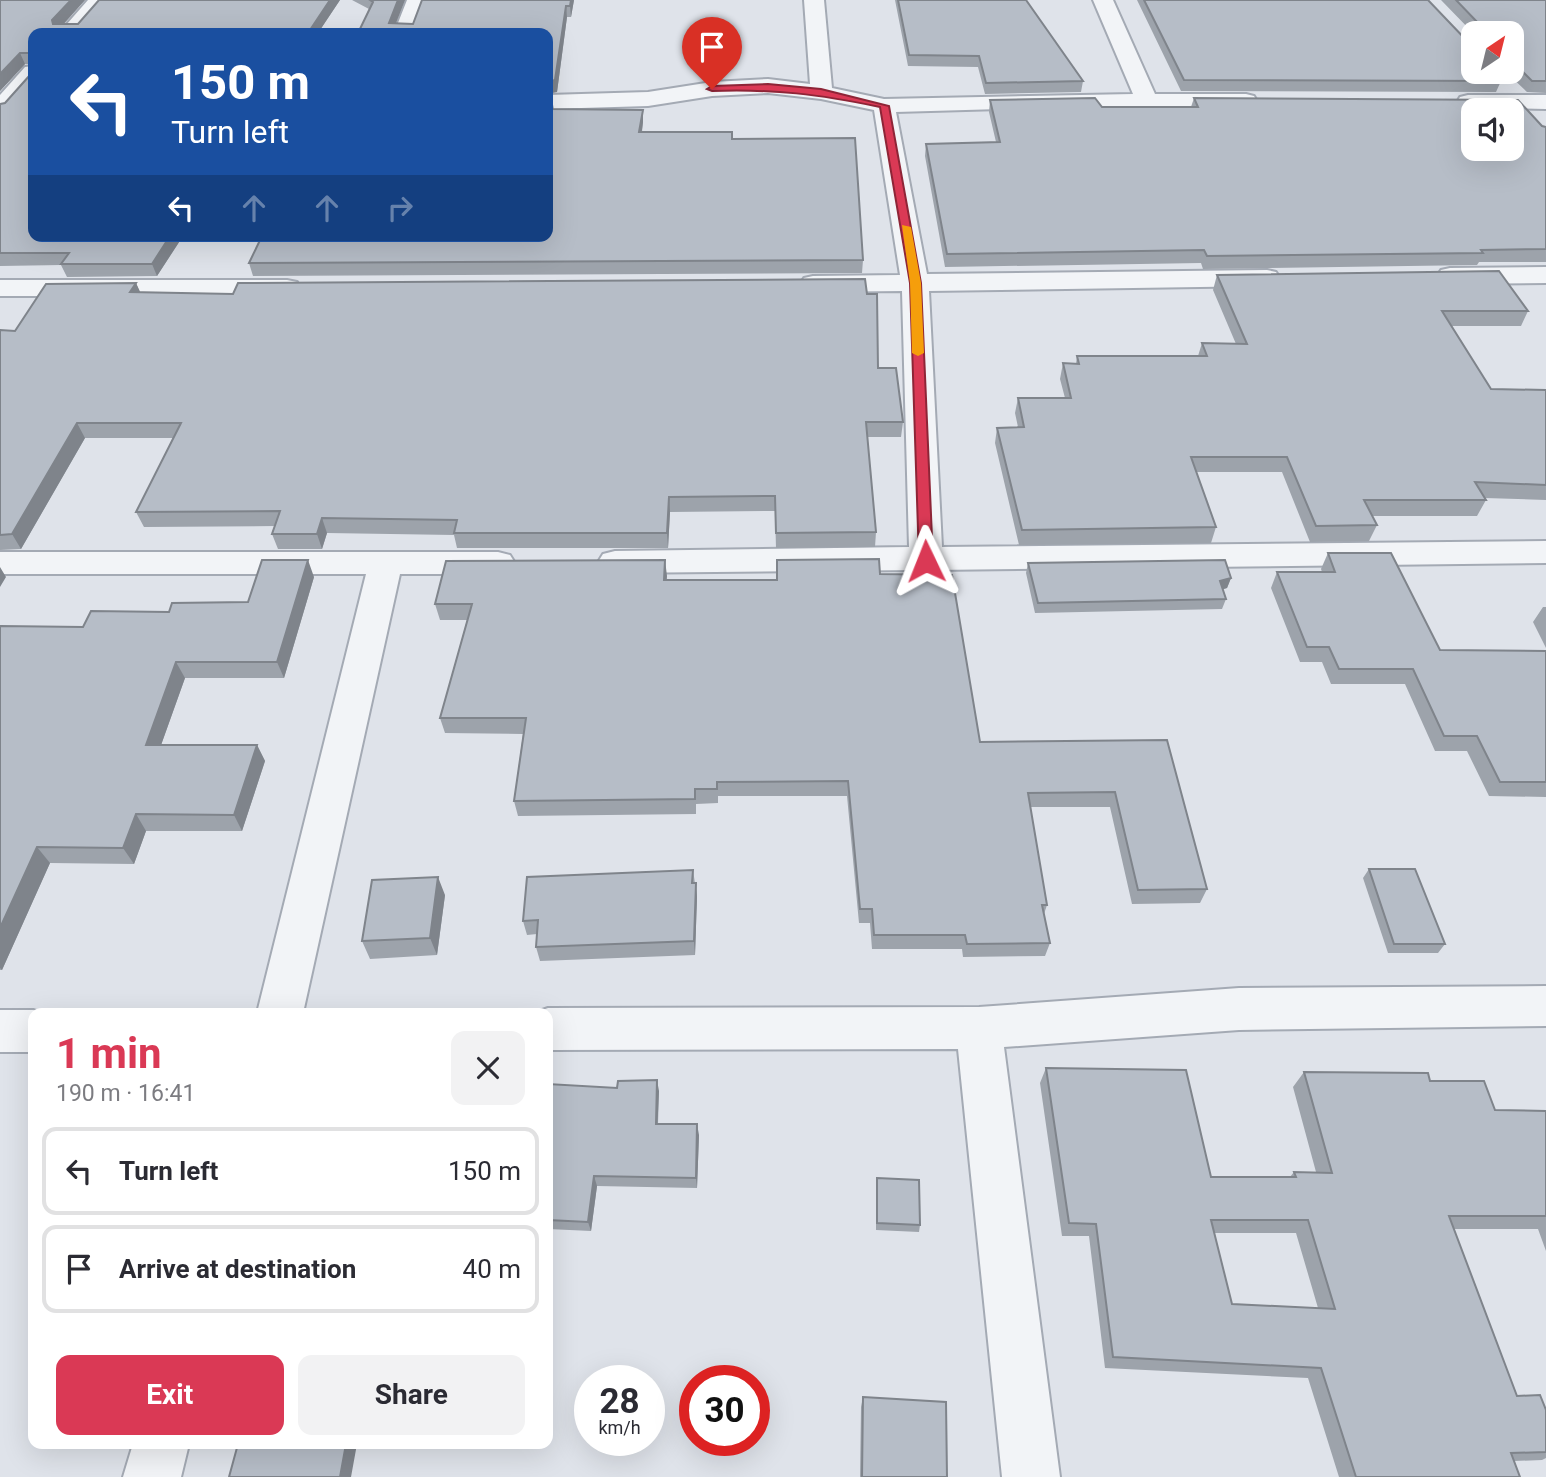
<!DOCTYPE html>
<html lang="en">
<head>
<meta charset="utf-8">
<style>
  body { margin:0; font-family:Roboto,sans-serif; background:#f2f2f3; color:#2b2b33; height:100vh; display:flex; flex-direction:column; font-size:26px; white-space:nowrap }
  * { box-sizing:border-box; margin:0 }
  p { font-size:23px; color:#7c7c81 }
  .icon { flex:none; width:38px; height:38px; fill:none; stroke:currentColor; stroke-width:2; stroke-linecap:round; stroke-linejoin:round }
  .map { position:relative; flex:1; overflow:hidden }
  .drawer { position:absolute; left:28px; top:1008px; width:525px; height:441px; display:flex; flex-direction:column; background:#fff; border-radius:14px; box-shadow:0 7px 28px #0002 }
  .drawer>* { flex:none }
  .guide { position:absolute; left:28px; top:28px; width:525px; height:214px; border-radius:14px; box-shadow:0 7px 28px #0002; background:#1a4fa0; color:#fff; overflow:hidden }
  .needle { width:46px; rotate:35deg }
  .controls { position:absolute; left:1461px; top:21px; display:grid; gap:14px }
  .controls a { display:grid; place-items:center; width:63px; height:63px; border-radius:14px; background:#fff; box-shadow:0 7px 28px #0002; font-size:35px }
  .speed { position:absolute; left:574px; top:1365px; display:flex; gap:14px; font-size:35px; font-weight:700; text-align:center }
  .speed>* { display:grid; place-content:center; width:91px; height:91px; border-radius:50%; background:#fff; box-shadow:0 7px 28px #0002; line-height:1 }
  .speed small { font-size:18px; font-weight:400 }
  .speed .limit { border:10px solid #d22; background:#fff; color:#111 }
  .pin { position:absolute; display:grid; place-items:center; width:60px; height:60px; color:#fff; margin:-72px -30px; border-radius:50% 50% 50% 0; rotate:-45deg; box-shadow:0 0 7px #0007 }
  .pin .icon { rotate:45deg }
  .me { position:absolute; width:77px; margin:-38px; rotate:358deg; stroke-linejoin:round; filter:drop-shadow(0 0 5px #0008) }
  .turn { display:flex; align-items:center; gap:24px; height:147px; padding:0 28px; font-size:32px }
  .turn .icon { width:91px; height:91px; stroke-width:2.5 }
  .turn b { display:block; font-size:49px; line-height:60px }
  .lanes { display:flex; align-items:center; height:66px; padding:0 28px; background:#0003; justify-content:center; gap:35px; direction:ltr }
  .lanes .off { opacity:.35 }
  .round { display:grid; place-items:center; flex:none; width:74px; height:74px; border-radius:14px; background:#f2f2f3 }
  .head { display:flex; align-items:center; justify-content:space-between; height:119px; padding:0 28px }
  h1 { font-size:42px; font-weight:700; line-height:52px; color:#da3955 }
  .button { display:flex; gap:14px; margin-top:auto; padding:14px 28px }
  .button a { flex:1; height:80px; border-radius:14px; background:#da3955; color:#fff; font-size:28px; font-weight:700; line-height:80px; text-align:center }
  .button a+a { background:#f2f2f3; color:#2b2b33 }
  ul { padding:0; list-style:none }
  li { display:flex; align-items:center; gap:21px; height:88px; margin:0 14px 10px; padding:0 14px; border:4px solid #e1e1e2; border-radius:14px }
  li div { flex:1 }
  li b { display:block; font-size:26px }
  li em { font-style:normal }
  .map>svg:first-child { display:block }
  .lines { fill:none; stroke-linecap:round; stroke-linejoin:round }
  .street-casing { stroke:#a4aab4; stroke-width:4 }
  .street { fill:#f2f4f7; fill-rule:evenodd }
  .wall { fill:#9da3ab; fill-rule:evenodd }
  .shaded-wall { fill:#7f848b }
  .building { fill:#b6bdc7; stroke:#7f848b; stroke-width:2; fill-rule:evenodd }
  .route { fill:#da3955; stroke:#8e2537; stroke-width:2 }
  .slow { fill:#f59e0b }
</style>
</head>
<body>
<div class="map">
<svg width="1546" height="1477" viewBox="0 0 1546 1477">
  <rect width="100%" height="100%" fill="#dfe3ea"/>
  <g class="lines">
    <defs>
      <path id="street" d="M88,0H109L80,33H59Z
        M407,0H427L414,33H394Z
        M804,0H824L832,88L884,99L1133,94L1093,0H1113L1155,94H1246L1254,96L1257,101L1254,106L1246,108L1075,107L896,112L927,274L1267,270L1276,272L1280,278L1276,284L1267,286L929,291L942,547L1546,541V563L935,570L926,572L918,570L615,573L603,570L598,562L603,554L615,551L909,547L902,291L813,292L804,290L800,284L804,278L813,276L900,275L874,110L821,99L768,93L712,96L648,106L548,109V95L648,92L712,82L768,79L810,84Z
        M33,66V85L8,113L0,115V95L25,67Z
        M1468,95H1546V109L1460,107L1457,102L1460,97Z
        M1546,267V283L1450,284L1441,282L1437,276L1441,270L1450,268Z
        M0,280H287L297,282L300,288L297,294L287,296H0Z
        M0,552H498L510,555L515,563L510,571L498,574H400L303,1013H257L366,574H0Z
        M1546,986V1026L1239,1030L1004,1047L1060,1477H1002L958,1049L548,1050V1013H534L548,1008L979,1007L1239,988Z
        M0,1010H33L42,1013H33V1052H0Z
        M133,1444H189L181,1477H123Z"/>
    </defs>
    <!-- street casing -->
    <use href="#street" class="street-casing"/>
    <!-- street -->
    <use href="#street" class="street"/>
  </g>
  <!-- wall -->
  <path class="wall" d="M0,0H85L64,24H78L99,0H340L318,33L33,236H183L157,276L67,277L61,265L0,266V104L5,103L30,75V64H25L0,91Z
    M352,0H405L396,23L413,24L574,0L571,17H567L557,92L358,33L369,9Z
    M895,0H1026L1083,81L1081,92L985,94L978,67L908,66Z
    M1137,0H1428L1474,72L1501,81L1496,92L1181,91Z
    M1441,0H1546V93L1527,92L1506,72H1512V33L1474,34Z
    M1194,98L1542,126L1546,127V262H1479L1477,265L1203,269L1201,263L945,267L925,156L926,144L996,142L989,112L990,100L1102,107H1191Z
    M552,100L554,109L643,122L642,132L732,139L863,260L862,273L253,276L249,263Z
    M1217,275L1528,311L1521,326H1451L1491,389L1546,390V500L1485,498L1486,500L1477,516H1372L1377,525L1369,541L1310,542L1282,472H1196L1216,527L1211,543L1019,545L995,443L997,428L1018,427L1015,413L1018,398H1065L1060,379L1063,363L1076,364L1077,356H1198L1202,343L1236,344L1213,290Z
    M136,283L140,293L233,294H867L878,368L903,422L901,437H867L876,532L875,547L776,548L775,511L670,512L668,548H457L454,535L327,533L322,549H278L272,534L275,526L144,527L136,512L173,438H85L21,549L0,550V330L15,331Z
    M1328,553L1440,650L1546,651V797L1489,796L1467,751H1435L1405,684H1331L1322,662H1300L1271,588L1277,572H1322L1321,569Z
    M665,560L666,580H777L880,574L980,742L1167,740L1207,889L1200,903L1132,904L1110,807H1030L1047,905L1044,914L1050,943L1045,956L963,957L962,949H872L870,923H859L847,796H718V803L696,804V814L518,816L514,801L523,734L445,733L440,718L467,620H440L435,604Z
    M1028,563L1231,578L1227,588L1223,589L1226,599L1222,609L1035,613L1026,573Z
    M314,577L284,678H185L161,745H257L265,761L242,831H146L134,864L50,863L2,970H0V626L83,627L169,612L248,602Z
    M1543,607H1546V648L1533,622Z
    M1369,869L1445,944L1438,953H1388L1363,878Z
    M693,870L697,897L695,955L540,961L536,947L537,934L527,935L523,921Z
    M445,895L437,955L370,959L362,941Z
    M1046,1068L1211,1177H1290L1294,1172H1316L1293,1087L1304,1072L1430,1081L1495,1110L1546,1111V1251L1538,1229H1453L1517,1396L1546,1410V1458L1542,1460L1514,1461L1520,1477H1339L1308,1378L1105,1368L1089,1236H1062L1040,1083ZM1214,1233H1296L1318,1308L1232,1304Z
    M548,1084L659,1091L658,1124L699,1135L697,1188L597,1186L591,1231L548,1229Z
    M877,1178L920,1225L919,1232L876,1230V1186Z
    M863,1397L947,1477H860L861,1407Z"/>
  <!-- shaded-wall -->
  <path class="shaded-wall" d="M71,0H85L57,31L53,24L52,20Z
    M330,0H340L318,33H308Z
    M398,0H405L392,33L389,23Z
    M571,0H574L571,17L570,6Z
    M566,6L567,17L557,92L548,94V82Z
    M20,53L25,64L0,91V74Z
    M643,110V122L640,144L639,132Z
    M170,236H183L157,276L152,264Z
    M136,283L143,298L130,292Z
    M77,423L85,438L21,549L12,534Z
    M669,497L670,512L668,548L667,533Z
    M322,518L327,533L322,549L317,534Z
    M308,560L314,577L284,678L277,662Z
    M665,560L667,576L666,595L664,580Z
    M0,567L6,577L0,587Z
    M1231,578L1227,588L1217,591L1220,581Z
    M176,662L185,678L155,762L146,745Z
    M257,745L265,761L242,831L234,815Z
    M136,814L146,831L134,864L123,848Z
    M37,847L50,863L2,970L0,968V928Z
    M438,877L445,895L437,955L430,938Z
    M696,883L697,897L695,955L694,941Z
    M657,1080L659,1091L657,1134L656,1124Z
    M697,1124L699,1135L697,1188L696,1178Z
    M594,1176L597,1186L591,1231L588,1222Z
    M346,1444H357L351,1477H340Z"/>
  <!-- building -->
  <path class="building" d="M0,0H71L52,20L53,24H78L99,0H330L308,33H33V236H170L152,264H61L69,253H0V104L5,103L30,75V53H20L0,74Z
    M370,0H398L389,23L413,24L422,0H571L570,6H566L555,80L548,82V33H358L373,2Z
    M898,0H1026L1083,81L986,83L979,56L909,55Z
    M1144,0H1428L1470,44L1474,45V72H1494L1501,81L1184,80Z
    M1456,0H1546V81H1532L1512,61V33H1480V25Z
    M1095,98L1102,107H1198L1194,98L1518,100L1542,126L1546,127V249L1481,250L1483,253L1207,256L1204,250L947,254L926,144L1000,142L990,100ZM1474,110H1512V149H1474Z
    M548,99L552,100L551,109L643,110L639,132H732V139L855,138L863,260L249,263L262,236H548Z
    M1499,271L1528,311H1442L1491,389L1546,390V485L1475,482L1486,500H1364L1377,525L1316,526L1287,457H1191L1216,527L1022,530L997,428L1024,427L1018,398H1071L1063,363L1079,364L1077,356H1207L1202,343L1247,344L1217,275Z
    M865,279L867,294H877L878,368H896L903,422H866L876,532L776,533L775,496L669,497L667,533H454L457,520L322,518L317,534H272L280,511L136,512L181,423H77L12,534L0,535V330L15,331L46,284L136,283L130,292L233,294L238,283Z
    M1328,553H1391L1440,650L1546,651V782H1500L1477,736H1444L1413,669H1339L1329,647H1307L1277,572H1335Z
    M879,559L880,574L952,575L980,742L1167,740L1207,889L1138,890L1115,792L1028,793L1047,905H1042L1050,943L967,944L965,935H874L872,909H860L848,781L717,782V789H695V799L514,801L526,718H440L472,604H435L446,561L665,560L664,580H777V560Z
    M262,560H308L277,662H176L146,745H257L234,815L136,814L123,848L37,847L0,928V626L83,627L91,611L169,612L172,603L248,602Z
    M1225,560L1231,578L1220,581L1226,599L1038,603L1028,563Z
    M1369,869H1415L1445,944H1394Z
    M693,870L692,883H696L694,941L536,947L538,920L523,921L527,877Z
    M438,877L430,938L362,941L372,880Z
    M1046,1068L1186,1070L1211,1177H1296L1294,1172L1332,1173L1304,1072L1428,1073L1430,1081H1484L1495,1110L1546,1111V1216H1449L1517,1396L1540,1395L1546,1410V1452L1511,1453L1520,1477H1356L1321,1368L1113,1357L1096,1224L1069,1223ZM1211,1220H1308L1335,1309L1232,1304Z
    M657,1080L656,1124H697L696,1178L594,1176L588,1222L548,1220V1084L617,1088L618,1081Z
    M877,1178L919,1180L920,1225L877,1223Z
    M863,1397L946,1402L947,1477H862Z
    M238,1444H346L340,1477H229Z"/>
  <!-- route -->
  <path class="route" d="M768,84L821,89L889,106L921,283L933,561L931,564H921L919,561L910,283L880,107C818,94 775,89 712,91L707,89L712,86Z"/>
  <!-- slow -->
  <path class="slow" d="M902,225L911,227L921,283L924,353L918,356L912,353L910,283Z"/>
</svg>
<div class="controls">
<a><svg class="needle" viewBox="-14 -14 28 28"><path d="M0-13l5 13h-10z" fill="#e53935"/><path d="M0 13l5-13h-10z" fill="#7c7c81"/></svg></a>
<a><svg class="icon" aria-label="sound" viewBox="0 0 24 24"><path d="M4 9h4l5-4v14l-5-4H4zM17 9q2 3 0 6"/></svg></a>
</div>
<div class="speed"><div>28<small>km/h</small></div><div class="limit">30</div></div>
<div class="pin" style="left:712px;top:89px;background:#d93025"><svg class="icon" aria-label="arrive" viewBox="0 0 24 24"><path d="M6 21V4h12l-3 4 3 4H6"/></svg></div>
<svg class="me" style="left:926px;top:561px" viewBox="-20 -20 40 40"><path d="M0-17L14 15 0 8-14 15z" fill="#da3955" stroke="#fff" stroke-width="4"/></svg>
<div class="guide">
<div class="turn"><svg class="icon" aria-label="left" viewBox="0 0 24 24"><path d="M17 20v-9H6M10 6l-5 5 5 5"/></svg><div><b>150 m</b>Turn left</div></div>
<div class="lanes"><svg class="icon" aria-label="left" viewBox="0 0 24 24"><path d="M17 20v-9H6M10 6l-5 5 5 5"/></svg><svg class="icon off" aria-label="ahead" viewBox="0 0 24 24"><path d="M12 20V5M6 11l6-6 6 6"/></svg><svg class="icon off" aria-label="ahead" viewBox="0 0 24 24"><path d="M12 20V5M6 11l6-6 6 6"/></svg><svg class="icon off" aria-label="right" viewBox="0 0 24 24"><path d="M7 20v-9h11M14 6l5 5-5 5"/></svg></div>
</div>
<section class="drawer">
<div class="head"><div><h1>1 min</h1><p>190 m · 16:41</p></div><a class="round"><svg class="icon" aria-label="close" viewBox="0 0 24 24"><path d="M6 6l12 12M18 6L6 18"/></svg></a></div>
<ul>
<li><svg class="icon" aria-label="left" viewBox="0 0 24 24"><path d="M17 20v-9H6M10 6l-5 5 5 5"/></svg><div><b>Turn left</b></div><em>150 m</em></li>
<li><svg class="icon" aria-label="arrive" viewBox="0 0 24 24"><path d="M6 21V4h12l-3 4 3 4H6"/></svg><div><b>Arrive at destination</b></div><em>40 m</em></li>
</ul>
<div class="button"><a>Exit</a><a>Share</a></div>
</section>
</div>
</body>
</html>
